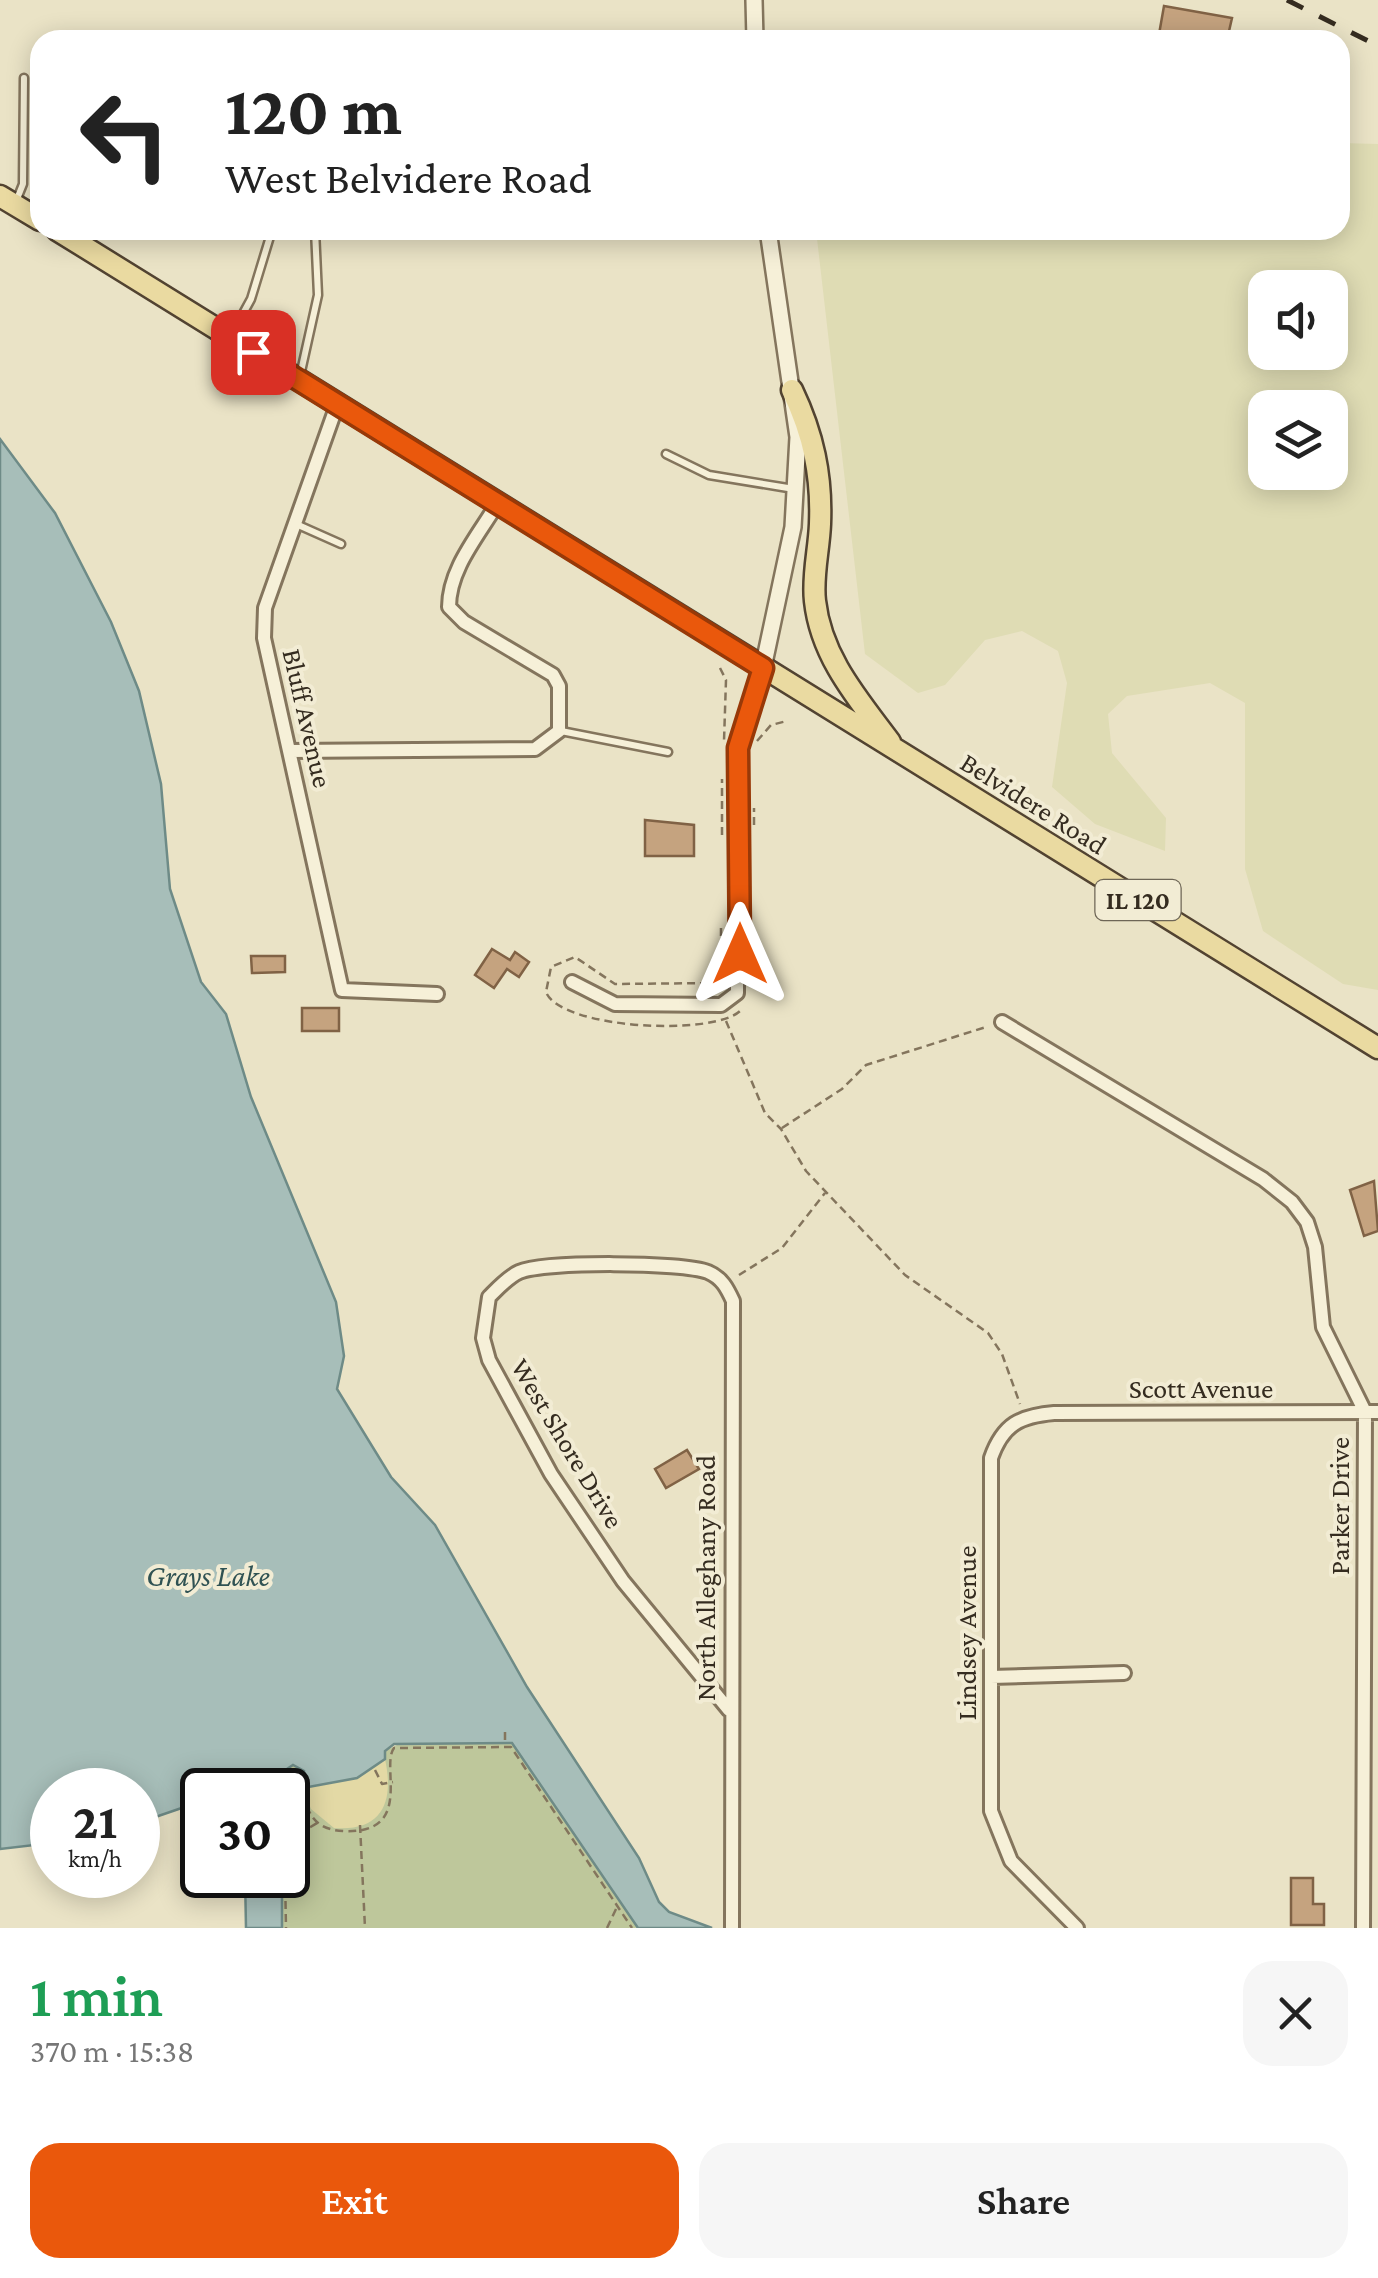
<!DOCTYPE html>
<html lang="en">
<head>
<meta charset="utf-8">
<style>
  body { margin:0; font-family:"Crimson Pro",serif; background:#f6f6f6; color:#222; height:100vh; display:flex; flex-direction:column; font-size:38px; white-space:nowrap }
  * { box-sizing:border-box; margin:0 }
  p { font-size:32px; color:#767676 }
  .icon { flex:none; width:55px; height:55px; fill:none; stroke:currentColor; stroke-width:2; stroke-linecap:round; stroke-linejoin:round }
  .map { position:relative; height:1928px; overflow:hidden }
  .drawer { display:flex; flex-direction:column; background:#fff; flex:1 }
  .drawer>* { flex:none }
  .banner { position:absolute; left:30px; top:30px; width:1320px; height:210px; border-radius:30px; box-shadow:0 5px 25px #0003; background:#fff; color:#222; overflow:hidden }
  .controls { position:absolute; left:1248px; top:270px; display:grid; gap:20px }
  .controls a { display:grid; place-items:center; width:100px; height:100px; border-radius:20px; background:#fff; box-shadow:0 5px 25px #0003; font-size:50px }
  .speed { position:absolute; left:30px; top:1768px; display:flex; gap:20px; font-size:50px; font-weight:700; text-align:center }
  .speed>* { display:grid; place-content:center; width:130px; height:130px; border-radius:50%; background:#fff; box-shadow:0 5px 25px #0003; line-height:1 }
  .speed small { font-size:25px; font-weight:400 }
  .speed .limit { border:5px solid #111; border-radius:15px; background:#fff; color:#111 }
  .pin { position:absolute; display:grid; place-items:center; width:85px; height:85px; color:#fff; margin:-42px; border-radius:20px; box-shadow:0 5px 15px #0006 }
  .me { position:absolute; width:110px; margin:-55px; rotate:0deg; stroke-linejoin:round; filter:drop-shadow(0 0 8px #0008) }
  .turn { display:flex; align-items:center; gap:35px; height:210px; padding:0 30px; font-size:45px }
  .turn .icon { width:130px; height:130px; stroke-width:2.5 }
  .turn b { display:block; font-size:70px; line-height:85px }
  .round { display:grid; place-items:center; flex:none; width:105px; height:105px; border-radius:30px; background:#f6f6f6 }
  .summary { display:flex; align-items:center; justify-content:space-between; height:170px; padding:0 30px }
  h1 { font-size:60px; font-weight:600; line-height:75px; color:#1e9e55 }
  .action { display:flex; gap:20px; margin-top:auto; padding:20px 30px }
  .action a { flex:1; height:115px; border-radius:30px; background:#ea580c; color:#fff; font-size:40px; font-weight:600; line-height:115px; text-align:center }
  .action a+a { background:#f6f6f6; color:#222 }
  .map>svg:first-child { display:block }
  .farmland { fill:#dfdcb4; fill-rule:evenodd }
  .green { fill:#bec79b }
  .sand { fill:#e3d9a5 }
  .water { fill:#a7beb9; stroke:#6e8b87; stroke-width:2.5 }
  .building { fill:#c5a37f; stroke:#806245; stroke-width:2.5 }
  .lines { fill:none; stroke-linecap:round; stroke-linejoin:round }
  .service-casing { stroke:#84755d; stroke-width:11 }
  .minor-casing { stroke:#84755d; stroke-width:18 }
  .tertiary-casing { stroke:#84755d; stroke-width:20 }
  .primary-casing { stroke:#524331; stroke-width:25 }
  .path { stroke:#84755d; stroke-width:2.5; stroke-dasharray:8 5; stroke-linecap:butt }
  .service { stroke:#f6f0d8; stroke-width:6 }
  .minor { stroke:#f6f0d8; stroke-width:12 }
  .tertiary { stroke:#f6f0d8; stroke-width:15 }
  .primary { stroke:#eadaa1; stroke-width:20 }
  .rail { stroke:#352c20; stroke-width:5; stroke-dasharray:18 18; stroke-linecap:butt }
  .route-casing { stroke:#983908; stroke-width:25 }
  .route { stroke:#ea580c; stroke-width:18 }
  .labels { text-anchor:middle; stroke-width:8; stroke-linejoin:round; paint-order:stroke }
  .shield { fill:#f2ecd4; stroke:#6e6656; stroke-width:2.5 }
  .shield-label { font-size:25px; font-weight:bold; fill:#352c20 }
  .street-label { font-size:28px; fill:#352c20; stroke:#f2ecd4 }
  .water-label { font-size:30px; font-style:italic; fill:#305253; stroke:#f2ecd4 }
</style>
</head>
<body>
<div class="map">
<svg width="1378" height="1928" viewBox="0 0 1378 1928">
  <rect width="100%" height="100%" fill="#eae3c6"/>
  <!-- farmland -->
  <path class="farmland" d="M1340,143L1378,144V990L1343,984L1263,931L1245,869V703L1210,683L1127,696L1108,714L1112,753L1166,818L1165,851L1095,824L1052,787L1067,683L1058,651L1022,631L985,640L945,685L918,693L865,654L816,230H1340ZM1265,288H1330V352H1265ZM1265,408H1330V472H1265Z"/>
  <!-- green -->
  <path class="green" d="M403,1742L513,1743L638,1928H282V1875H288L283,1771L293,1765L304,1771L385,1751Z"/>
  <!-- sand -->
  <path class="sand" d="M385,1759C394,1800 384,1832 334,1828L311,1809L303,1788L357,1778Z"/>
  <!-- water -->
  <path class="water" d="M0,439L55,513L111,622L139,691L161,784L170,889L201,982L226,1014L251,1097L336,1302L344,1356L337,1389L391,1477L435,1525L527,1687L639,1858L659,1902L669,1912L712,1928H638L512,1743L394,1744L385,1751V1759L357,1778L303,1788L304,1771L293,1765L284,1771L283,1790H202V1801L138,1823V1790H52V1843L0,1849Z
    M245,1875H282V1928H246Z"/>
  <!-- building -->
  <path class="building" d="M1164,6L1232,18L1227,40H1158Z
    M645,820L694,825V856H645Z
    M492,949L510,960L515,952L529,962L519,977L507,969L494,988L475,975Z
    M251,956H285V972L252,973Z
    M302,1008H339V1031H302Z
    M1374,1181L1378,1231L1364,1236L1350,1190Z
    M687,1450L699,1469L666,1488L655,1469Z
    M1291,1878H1313V1904H1324V1925H1291Z"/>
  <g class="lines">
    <defs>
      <path id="service" d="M895,40L926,37
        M17,199L23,184L24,78
        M233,332L251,299L272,230
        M300,376L318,295L315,230
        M666,454L709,475L794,489
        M296,524L341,544
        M561,731L668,752"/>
      <path id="minor" d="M337,405L265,608L264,638L342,990L437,994
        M290,751L535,749L559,731V686L553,675L464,622L449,607C449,569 478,536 497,504
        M572,982L615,1004L721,1005L737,993L738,749L763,668
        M1002,1022L1263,1179L1292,1202L1307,1222L1315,1247L1323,1327L1365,1412L1363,1928
        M991,1677L1124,1673
        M729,1710L623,1581L551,1474L489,1360L483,1338L489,1297C498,1288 508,1277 519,1272C544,1261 683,1262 708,1272C722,1278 727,1288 733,1301L732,1928
        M1077,1928L1011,1861L991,1811V1458C1003,1424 1020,1416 1054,1413L1378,1412"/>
      <path id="tertiary" d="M754,0L755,40
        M763,668L793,527L798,437L768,230"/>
      <path id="primary" d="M0,196L40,220
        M57,230L1378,1048
        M792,390C813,434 822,475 820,524C819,550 812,576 815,601C821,657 858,699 890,742"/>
    </defs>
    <!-- service casing -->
    <use href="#service" class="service-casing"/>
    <!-- minor casing -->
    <use href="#minor" class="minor-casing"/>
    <!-- tertiary casing -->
    <use href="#tertiary" class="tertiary-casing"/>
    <!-- primary casing -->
    <use href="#primary" class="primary-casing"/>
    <!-- path -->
    <path class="path" d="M720,668L726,680L724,741
      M757,741L771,725L787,721
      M754,825V808
      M722,835V779
      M721,928V976L717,983L615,984L575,957L551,967L546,992C560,1029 716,1037 741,1010
      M726,1021L765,1113L781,1129L806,1171L905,1275L988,1333L1002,1354L1020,1404
      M782,1128L842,1089L866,1065L986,1027
      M739,1275L782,1248L825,1193
      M505,1732V1745
      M375,1770L382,1784L393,1782
      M287,1790L289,1770H296C307,1796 302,1829 343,1831C415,1835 380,1766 394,1748L511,1747L632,1928
      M360,1825L365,1928
      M288,1841L317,1823
      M285,1875L286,1928
      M607,1928L617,1907"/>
    <!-- service -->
    <use href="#service" class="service"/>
    <!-- minor -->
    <use href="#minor" class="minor"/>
    <!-- tertiary -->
    <use href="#tertiary" class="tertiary"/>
    <!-- primary -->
    <use href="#primary" class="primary"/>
    <!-- rail -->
    <path class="rail" d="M1287,0L1378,46"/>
  </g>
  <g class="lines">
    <defs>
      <path id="route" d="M253,352L763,668L738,748L740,954"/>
    </defs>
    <!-- route casing -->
    <use href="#route" class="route-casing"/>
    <!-- route -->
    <use href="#route" class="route"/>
  </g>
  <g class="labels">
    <!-- shield labels -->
    <rect class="shield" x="1095.5" y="880" width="85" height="40" rx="8"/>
    <g class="shield-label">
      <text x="1138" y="909">IL 120</text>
    </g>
    <!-- street labels -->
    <g class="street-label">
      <text transform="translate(308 718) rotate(77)" y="10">Bluff Avenue</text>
      <text transform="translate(1034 803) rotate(32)" y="10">Belvidere Road</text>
      <text x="1201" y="1398">Scott Avenue</text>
      <text transform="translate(568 1443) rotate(59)" y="10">West Shore Drive</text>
      <text transform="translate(1339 1506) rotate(-90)" y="10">Parker Drive</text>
      <text transform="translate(705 1578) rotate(-90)" y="10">North Alleghany Road</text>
      <text transform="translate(966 1633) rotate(-90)" y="10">Lindsey Avenue</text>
    </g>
    <!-- water labels -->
    <g class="water-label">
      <text x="208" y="1586">Grays Lake</text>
    </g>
  </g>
</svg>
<div class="controls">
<a><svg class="icon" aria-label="sound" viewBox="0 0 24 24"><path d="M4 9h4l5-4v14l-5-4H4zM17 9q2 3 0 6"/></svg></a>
<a><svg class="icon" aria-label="layers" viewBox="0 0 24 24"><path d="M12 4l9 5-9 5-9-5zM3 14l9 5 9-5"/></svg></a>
</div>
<div class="speed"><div>21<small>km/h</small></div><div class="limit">30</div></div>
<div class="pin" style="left:253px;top:352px;background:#d93025"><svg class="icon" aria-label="arrive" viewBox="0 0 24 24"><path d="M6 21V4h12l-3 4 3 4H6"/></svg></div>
<svg class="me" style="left:740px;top:954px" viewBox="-20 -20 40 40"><path d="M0-17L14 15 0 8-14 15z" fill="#ea580c" stroke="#fff" stroke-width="4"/></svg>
<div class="banner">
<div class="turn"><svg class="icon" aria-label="left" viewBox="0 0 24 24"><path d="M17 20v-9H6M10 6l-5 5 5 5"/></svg><div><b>120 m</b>West Belvidere Road</div></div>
</div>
</div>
<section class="drawer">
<div class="summary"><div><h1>1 min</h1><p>370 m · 15:38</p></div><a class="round"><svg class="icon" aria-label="close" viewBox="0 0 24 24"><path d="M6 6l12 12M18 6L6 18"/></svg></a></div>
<div class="action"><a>Exit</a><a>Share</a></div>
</section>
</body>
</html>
